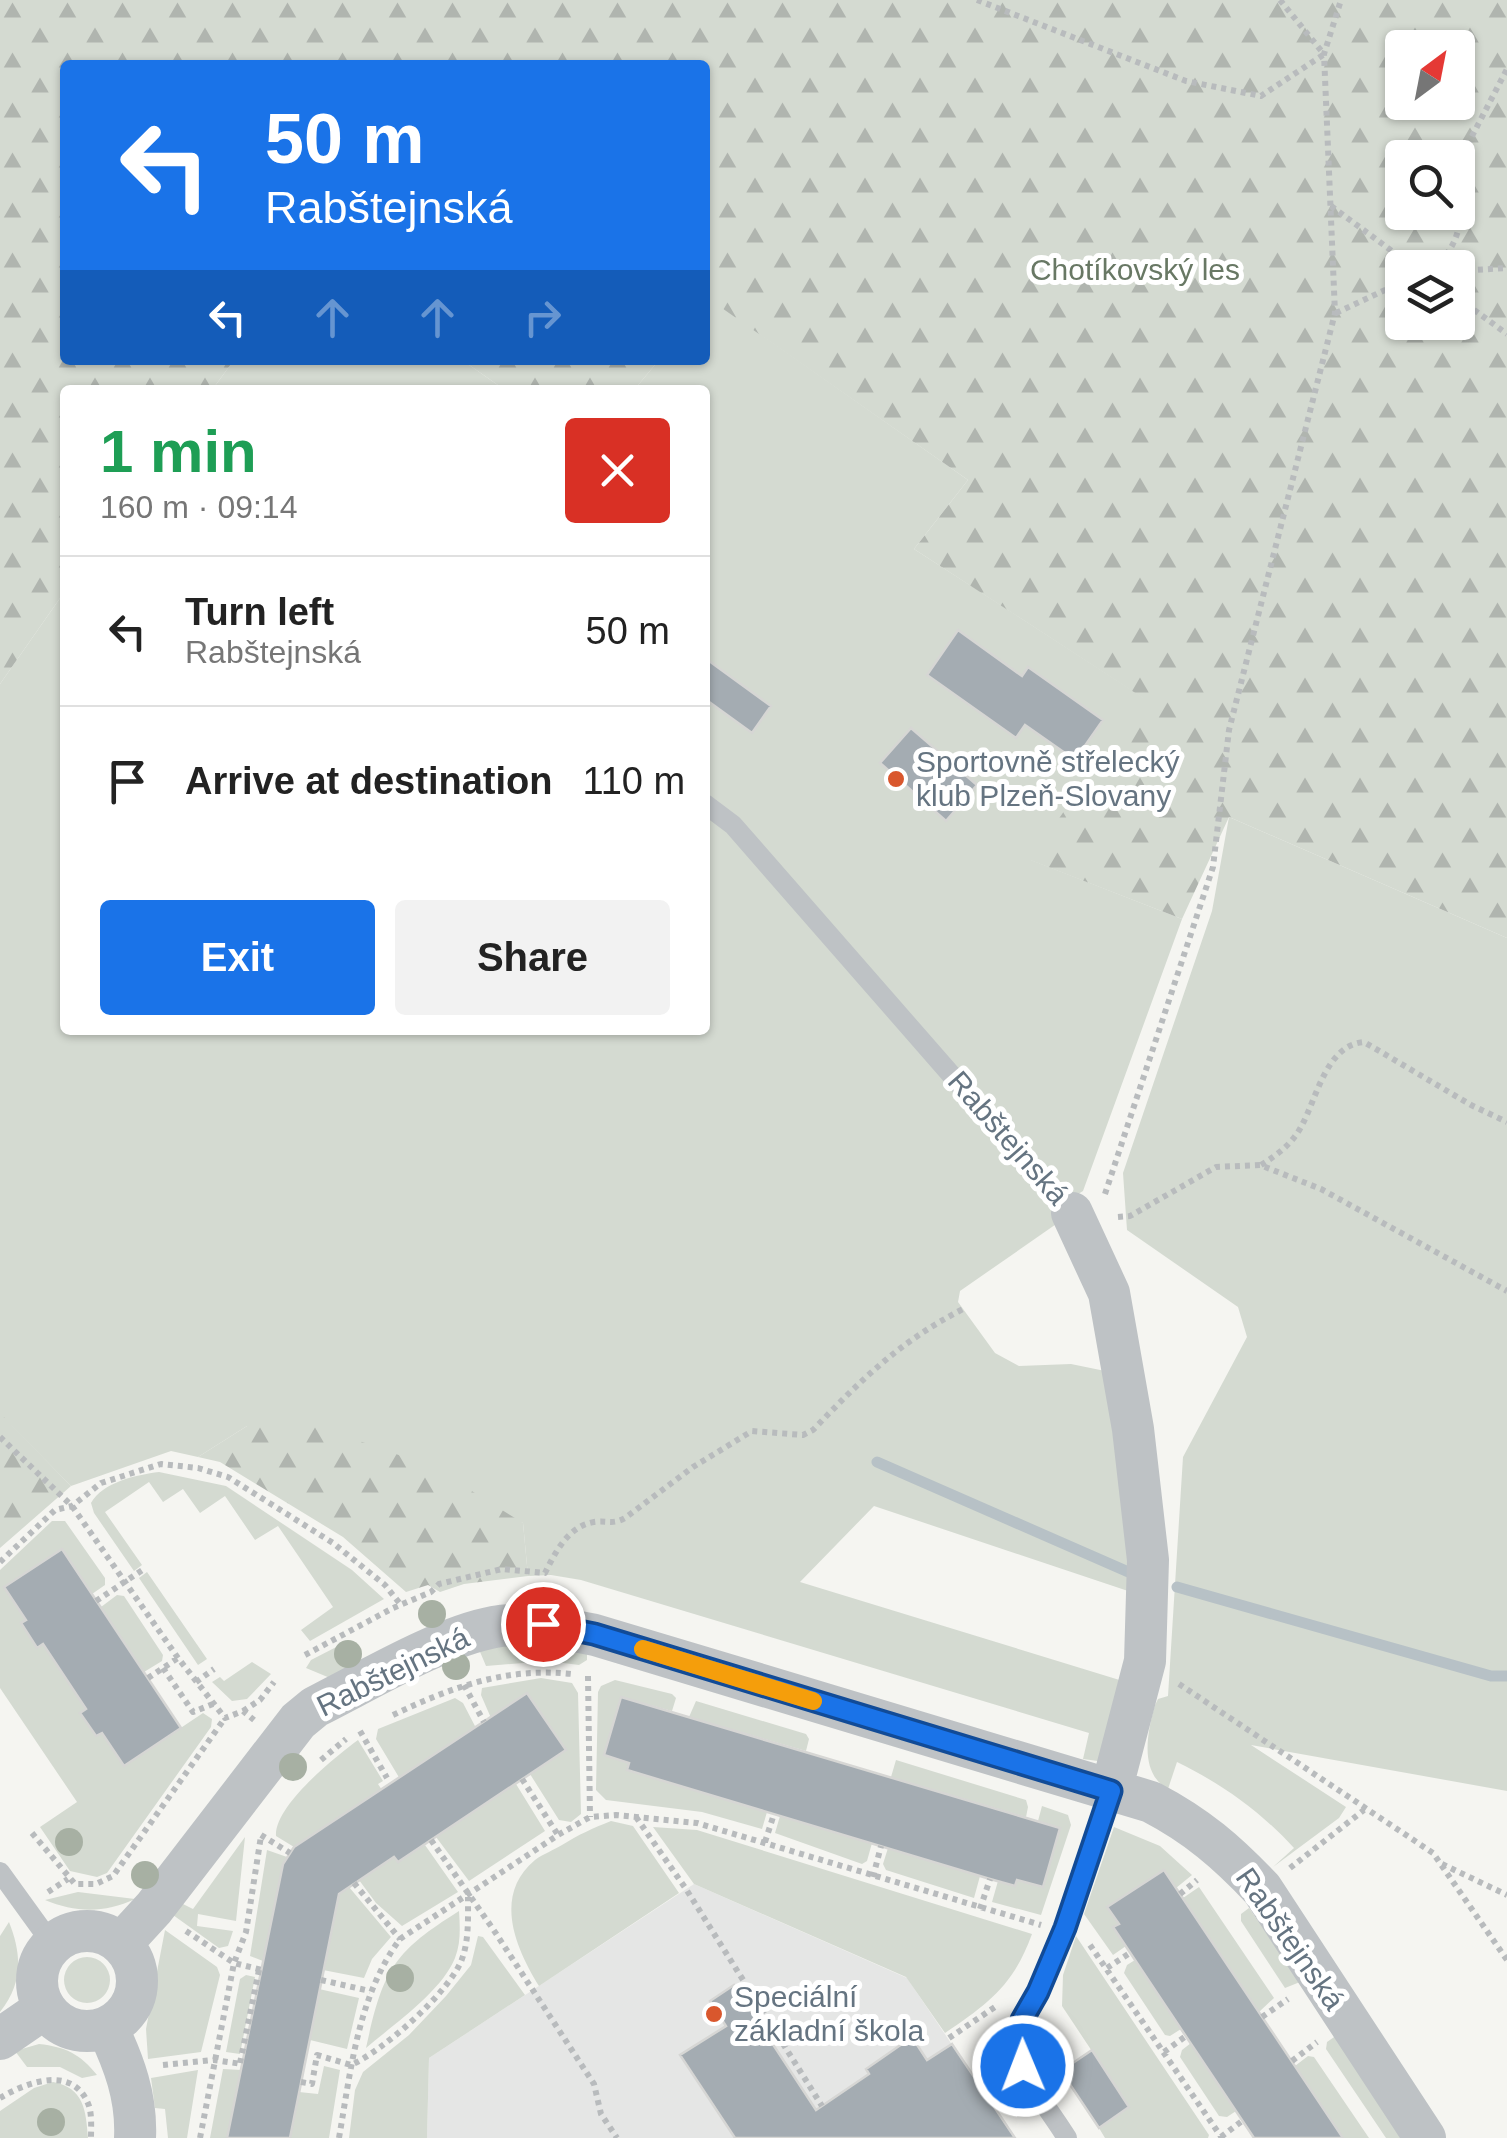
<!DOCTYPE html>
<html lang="en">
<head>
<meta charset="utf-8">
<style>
  body { margin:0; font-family:Arial,sans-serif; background:#f2f2f2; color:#222; height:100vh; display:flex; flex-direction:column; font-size:38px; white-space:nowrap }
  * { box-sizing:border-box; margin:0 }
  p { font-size:32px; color:#767676 }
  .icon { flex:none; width:55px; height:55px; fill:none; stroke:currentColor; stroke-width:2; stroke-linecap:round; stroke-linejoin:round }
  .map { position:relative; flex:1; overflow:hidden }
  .drawer { position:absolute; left:60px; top:385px; width:650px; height:650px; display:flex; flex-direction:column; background:#fff; border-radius:10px; box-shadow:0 2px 8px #0004 }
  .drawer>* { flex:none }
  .top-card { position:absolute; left:60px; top:60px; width:650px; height:305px; border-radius:10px; box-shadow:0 2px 8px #0004; background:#1a73e8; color:#fff; overflow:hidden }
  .needle { width:65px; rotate:32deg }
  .tools { position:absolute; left:1385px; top:30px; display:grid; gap:20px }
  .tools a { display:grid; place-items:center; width:90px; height:90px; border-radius:10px; background:#fff; box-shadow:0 2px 8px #0004; font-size:50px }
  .pin { position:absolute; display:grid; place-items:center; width:85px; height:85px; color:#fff; margin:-42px; border:5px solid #fff; border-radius:50%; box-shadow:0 2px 10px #0007 }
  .me { position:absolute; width:110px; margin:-55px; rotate:359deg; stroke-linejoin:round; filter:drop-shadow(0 0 8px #0008) }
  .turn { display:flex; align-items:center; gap:35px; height:210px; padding:0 40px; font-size:45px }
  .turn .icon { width:130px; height:130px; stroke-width:2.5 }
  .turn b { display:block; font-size:70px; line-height:85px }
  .lanes { display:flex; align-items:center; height:95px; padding:0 40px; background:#0003; justify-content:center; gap:50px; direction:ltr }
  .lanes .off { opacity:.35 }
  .round { display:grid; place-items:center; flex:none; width:105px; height:105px; border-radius:10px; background:#f2f2f2 }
  .headline { display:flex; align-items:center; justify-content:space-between; height:170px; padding:0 40px }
  h1 { font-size:60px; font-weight:700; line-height:75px; color:#1e9e55 }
  .action { display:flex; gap:20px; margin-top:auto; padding:20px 40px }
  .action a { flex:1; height:115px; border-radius:10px; background:#1a73e8; color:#fff; font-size:40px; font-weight:700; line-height:115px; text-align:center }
  .action a+a { background:#f2f2f2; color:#222 }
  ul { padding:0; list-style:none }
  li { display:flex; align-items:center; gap:30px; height:150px; padding:0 40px; border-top:2px solid #e0e0e0 }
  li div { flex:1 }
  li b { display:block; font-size:38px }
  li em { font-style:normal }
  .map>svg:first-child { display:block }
  .built { fill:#e5e6e5 }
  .green { fill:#d4dad1 }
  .forest { fill:url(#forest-firs); fill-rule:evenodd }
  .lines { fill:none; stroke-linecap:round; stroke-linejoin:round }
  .stream { stroke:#b7c1c6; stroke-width:11 }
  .building { fill:#a4acb2; stroke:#d6d6d4; stroke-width:2.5 }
  .path { stroke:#b8bbbd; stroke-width:6; stroke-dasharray:5 5; stroke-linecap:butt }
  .service { stroke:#bec2c5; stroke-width:20 }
  .minor { stroke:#bec2c5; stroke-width:42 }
  .tree { fill:#a7b0a3 }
  .route-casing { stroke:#114b97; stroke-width:25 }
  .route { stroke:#1a73e8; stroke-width:18 }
  .slow { stroke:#f59e0b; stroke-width:18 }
  .poi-dot { fill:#d9572d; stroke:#fff; stroke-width:4 }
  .labels { text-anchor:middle; stroke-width:10; stroke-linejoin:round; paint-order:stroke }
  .park-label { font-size:30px; fill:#687864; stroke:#fff }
  .poi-label { font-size:30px; fill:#657481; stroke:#fff; text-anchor:start }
  .street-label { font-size:30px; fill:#657481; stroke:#fff }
</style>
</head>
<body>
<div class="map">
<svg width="1507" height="2138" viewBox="0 0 1507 2138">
  <defs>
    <pattern id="forest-firs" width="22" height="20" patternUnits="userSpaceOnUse" patternTransform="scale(2.5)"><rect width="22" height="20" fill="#d4dad1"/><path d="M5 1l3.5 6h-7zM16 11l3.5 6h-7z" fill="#b0b5af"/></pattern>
  </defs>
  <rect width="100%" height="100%" fill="#f5f5f1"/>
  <!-- built -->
  <path class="built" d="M694,1884L907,1978L1015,2138H427L429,2058Z"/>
  <!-- green -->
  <path class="green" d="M709,298L968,480L914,549L1144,698L1031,860L1182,919L1083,1191L1065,1202L1062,1220L960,1291L958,1302L995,1353L1019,1366L1071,1364L1110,1372L1137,1594L874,1506L800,1582L1126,1682L1098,1761L1083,1759L1089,1733L581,1580L551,1575L528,1576L523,1523L247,1426L198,1457L171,1451L71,1486L0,1414V684L65,591V1030H705V390H634L659,360H705V303Z
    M234,360H462L505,390H212Z
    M1229,817L1507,938V1791L1251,1745L1346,1807L1339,1818L1273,1867L1294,1848C1260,1811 1222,1784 1177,1762L1168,1789C1139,1773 1147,1733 1155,1705L1158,1699L1168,1696L1183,1457L1247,1337L1238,1307L1127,1230L1123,1173L1212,911Z
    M159,1472L226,1486L352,1570L384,1599L310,1641L301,1630L333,1607L278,1526L255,1540L225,1496L200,1513L183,1489L163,1502L149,1482L105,1512L142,1565L134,1571L94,1513L91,1503C103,1482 136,1475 159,1472Z
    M52,1521H65L105,1578V1585L92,1594L61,1549L5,1587L26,1620L21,1624L37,1647L43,1644L86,1709L80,1713L96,1736L102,1733L124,1766L203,1713L212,1719L211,1727L107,1873L97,1877L70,1871L40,1827L77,1802L0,1688V1570Z
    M147,1572L207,1659L198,1665L139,1578Z
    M117,1595L124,1596L163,1655L162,1661L144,1672L101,1607Z
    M348,1641L360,1665L330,1678L306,1668L311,1660Z
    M519,1641L587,1645V1660L579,1665L548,1661L486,1666L478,1647Z
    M252,1662L271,1674L247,1699L232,1701L212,1682L220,1677L224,1681Z
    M541,1678L572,1683L578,1693L581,1814L571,1822L559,1820L530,1774L562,1745L528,1694L491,1718L481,1695L482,1688Z
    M615,1680L672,1694L676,1698L672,1711L621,1697L604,1755L767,1812L762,1829L702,1812L606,1800L596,1790L598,1692L601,1686Z
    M455,1698L463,1703L476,1728L400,1779L376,1739L378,1729Z
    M696,1701L806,1734L809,1739L806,1751L689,1717Z
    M358,1740L383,1781L378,1784L382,1790L294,1847L276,1836C274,1806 335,1757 358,1740Z
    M896,1760L1026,1800L1028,1807L1026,1817L891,1777Z
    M516,1784L545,1831L469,1881L436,1837L449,1828L446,1822Z
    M1042,1806L1068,1815L1071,1825L1041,1915L992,1902L998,1881L1017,1880L1060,1828L1038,1821Z
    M780,1816L872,1843L867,1861L862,1864L775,1833Z
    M611,1821L633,1826L679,1893L539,1986C515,1947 493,1895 535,1860C543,1854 554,1850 562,1845C578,1835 593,1828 611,1821Z
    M653,1827L697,1830L1032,1934C1013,1986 989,2003 945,2033L906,1977L694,1884Z
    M1114,1827L1160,1846L1192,1875L1176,1888L1164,1870L1108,1907L1119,1923L1113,1928L1126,1946L1113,1955L1084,1914Z
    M245,1837L236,1921L198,1914L197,1926L233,1931L228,1946L219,1948L173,1915L181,1903L193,1909Z
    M425,1845L458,1892L402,1926L376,1903L359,1880L394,1857L398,1862Z
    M888,1848L980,1876L974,1898L886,1870L883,1864Z
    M267,1850L287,1857L283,1864L263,1961L250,1956Z
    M349,1887L391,1937L372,1959L364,1978L323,1970L339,1894Z
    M1199,1887L1274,1998L1259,2012L1183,1898Z
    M78,1892L135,1899C105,1913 76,1913 45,1900Z
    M1249,1908L1300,1982L1285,1988L1241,1921V1914Z
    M459,1911C460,1927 461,1943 455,1958C442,1991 393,2025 366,2048C383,1971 392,1953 459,1911Z
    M9,1922C22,1955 23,1983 0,2012V1936Z
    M165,1930L217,1967L220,1975L201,2052L148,2059L146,2029Z
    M478,1936L483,1937L525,1995L429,2058L427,2138H349L355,2090L363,2072L409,2035L446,1996L471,1965Z
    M1076,1936L1209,2135L1208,2138H1105L1099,2128L1129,2107L1062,2006L1063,1975Z
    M64 1980a23 23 0 1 1 46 0a23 23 0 1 1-46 0Z
    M1135,1960L1174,2007L1169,2011L1181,2029L1170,2036L1165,2035L1124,1973L1127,1965Z
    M246,1975L255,1977L240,2054L226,2052L240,1979Z
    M319,1989L359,1998L347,2049L310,2040Z
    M1337,2035L1406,2138H1386L1326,2049L1327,2042Z
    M1191,2043L1203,2062L1209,2059L1231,2091L1225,2095L1236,2111L1227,2117L1219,2116L1180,2057L1182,2050Z
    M39,2044C66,2047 80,2054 97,2075L82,2078L60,2067H27L15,2051Z
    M1308,2056L1314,2057L1369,2138H1343L1295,2066Z
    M324,2066L340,2070L329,2138H290L299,2092L318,2094Z
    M223,2069L241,2070L227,2138H210Z
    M198,2070L187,2138H168L165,2109L155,2108L151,2078Z
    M53,2082C84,2088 86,2110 88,2138H0V2111L34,2088Z"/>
  <!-- forest -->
  <path class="forest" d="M0,0H1507V938L1229,817L1182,919L1030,860L1143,698L914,549L968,480L709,299L705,303V65H65V360H234L212,390H65V591L0,684ZM1402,48H1458V102H1402ZM1402,158H1458V212H1402ZM1402,268H1458V322H1402Z
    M462,360H659L634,390H505Z
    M0,1413L71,1486L0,1548Z
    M312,1424L435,1468L523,1523L528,1576L464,1584L440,1592L428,1585L406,1592L343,1537L220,1462L198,1457L247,1426Z"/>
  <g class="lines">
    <!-- stream -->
    <path class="stream" d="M877,1462L1133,1574
      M1177,1587L1491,1676H1507"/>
  </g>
  <!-- building -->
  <path class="building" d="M958,630L1022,676L1028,667L1103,720L1075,760L1025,725L1016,738L927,675Z
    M705,658L771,706L752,733L705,699Z
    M911,728L977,785L946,821L880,763Z
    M62,1549L181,1728L124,1766L102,1733L96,1736L80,1713L86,1709L43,1644L37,1648L21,1623L26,1620L4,1587Z
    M527,1693L566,1750L398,1862L394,1857L339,1894L290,2138H227L283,1864L294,1847Z
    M621,1697L1060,1828L1043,1887L1017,1880L1015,1886L990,1879L627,1770L629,1763L604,1755Z
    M1164,1870L1180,1894L1343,2138H1254L1169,2011L1113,1927L1119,1924L1107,1907Z
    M734,1985L816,2110L869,2074L866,2069L912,2037L927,2060L952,2044L1015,2138H735L680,2055L726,2026L710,2001Z
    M1092,2050L1129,2107L1099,2128L1061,2071Z"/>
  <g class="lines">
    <!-- path -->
    <path class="path" d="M977,0L1186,81L1261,96L1323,55
      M1280,0L1323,53
      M1458,163L1507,69
      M1331,206L1415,268
      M1431,268C1464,246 1464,209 1458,174
      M1458,271L1507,268
      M1458,298L1507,334
      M1336,313L1402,282
      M1261,1165C1278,1154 1291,1145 1301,1127C1317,1098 1326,1045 1364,1042L1471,1105L1507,1122
      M1105,1194L1213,867L1229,730L1335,313L1324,54L1341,0
      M1118,1217L1130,1216L1216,1167L1260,1165L1321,1189L1507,1291
      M0,1437L72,1506L178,1658L225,1718L243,1711L254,1720
      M0,1562L55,1510L72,1506L101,1483L161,1464L198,1468L228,1477L333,1543L385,1585L401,1605
      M96,1601L144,1569
      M305,1655L393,1608L431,1592L439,1584L502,1569L545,1573C555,1553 568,1526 594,1522C607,1520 613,1525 625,1518L693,1467L752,1431L803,1435L813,1430C862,1379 899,1342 963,1309
      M163,1668L193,1712L213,1704
      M588,1676L590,1817
      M148,1678L178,1658
      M196,1682L214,1669
      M1179,1684L1433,1853L1507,1960
      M464,1685L484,1722
      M243,1711L260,1700L274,1682
      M393,1715C452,1687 506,1667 572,1674
      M360,1731L387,1778
      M321,1760L346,1739
      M522,1779L558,1835
      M636,1817L686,1889L822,2106
      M32,1833L75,1884H96L113,1876L225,1718
      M261,1835L290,1853
      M431,1840L493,1929L594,2084L601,2114L617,2138
      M765,1842L774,1814
      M1442,1864L1507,1895
      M1290,1868L1364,1810
      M873,1877L881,1846
      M354,1883L400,1939
      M48,1892L68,1879
      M1180,1894L1197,1880
      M980,1909L990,1879
      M186,1931L234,1963L262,1970
      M1090,1945L1222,2138
      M1107,1968L1130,1953
      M321,1980L370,1991
      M1262,2017L1288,1999
      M949,2038L995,2007
      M1164,2052L1186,2036
      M1292,2061L1317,2042
      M240,2063L259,1970
      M163,2065L214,2060L242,2064
      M301,2082L312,2084L317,2055L351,2065C383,2051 450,1992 462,1959C469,1940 468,1918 468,1897
      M0,2098C27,2082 74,2064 89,2106C92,2115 91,2129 91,2138
      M1221,2137L1242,2121
      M200,2138L234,1963L246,1932L261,1836
      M339,2138C351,2069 358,1996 400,1939L558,1835L590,1817L616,1815L697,1823L1041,1925"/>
    <!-- service -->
    <path class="service" d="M705,804L733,825L1072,1213
      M0,1872L52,1944
      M1067,2138C1050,2110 1020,2076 1016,2043C1014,2026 1029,2009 1037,1994C1070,1932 1090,1858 1111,1791"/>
    <!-- minor -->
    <path class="minor" d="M1072,1213L1109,1293L1133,1429L1148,1560L1145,1661L1111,1791
      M37 1981a50 50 0 1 1 100 0a50 50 0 1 1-100 0Z
      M121,1944L154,1908L298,1721L315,1707C365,1682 440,1637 494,1627C528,1621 561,1628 595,1635L1151,1802C1197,1826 1227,1852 1262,1889L1425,2138
      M107,2027C124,2063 137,2097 135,2138
      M0,2039L45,2008"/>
  </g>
  <!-- trees -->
  <g class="tree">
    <circle cx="432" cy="1614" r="14"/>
    <circle cx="348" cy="1654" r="14"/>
    <circle cx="456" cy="1666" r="14"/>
    <circle cx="293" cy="1767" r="14"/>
    <circle cx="69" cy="1842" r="14"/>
    <circle cx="145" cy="1875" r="14"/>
    <circle cx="400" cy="1978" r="14"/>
    <circle cx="51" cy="2122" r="14"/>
  </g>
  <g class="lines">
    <defs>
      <path id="route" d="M543,1624L594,1634L1111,1791L1065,1928L1038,1992L1022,2020L1015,2040L1023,2066"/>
    </defs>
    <!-- route casing -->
    <use href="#route" class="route-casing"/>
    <!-- route -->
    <use href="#route" class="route"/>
    <!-- slow -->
    <path class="slow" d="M643,1649L813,1701"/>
  </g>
  <!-- markers -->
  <g class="poi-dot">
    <circle cx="896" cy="779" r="10"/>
    <circle cx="714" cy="2014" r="10"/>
  </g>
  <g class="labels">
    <!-- park labels -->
    <g class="park-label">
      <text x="1135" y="280">Chotíkovský les</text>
    </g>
    <!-- poi labels -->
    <g class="poi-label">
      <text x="916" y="772">Sportovně střelecký<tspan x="916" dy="34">klub Plzeň-Slovany</tspan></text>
      <text x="734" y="2007">Speciální<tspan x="734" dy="34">základní škola</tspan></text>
    </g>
    <!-- street labels -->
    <g class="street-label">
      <text transform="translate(1008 1138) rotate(49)" y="10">Rabštejnská</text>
      <text transform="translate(393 1672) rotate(-26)" y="10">Rabštejnská</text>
      <text transform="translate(1290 1939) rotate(55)" y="10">Rabštejnská</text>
    </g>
  </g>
</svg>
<div class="tools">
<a><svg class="needle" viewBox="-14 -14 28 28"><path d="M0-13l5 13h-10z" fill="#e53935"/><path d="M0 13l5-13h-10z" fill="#767676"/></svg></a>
<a><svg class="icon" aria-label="search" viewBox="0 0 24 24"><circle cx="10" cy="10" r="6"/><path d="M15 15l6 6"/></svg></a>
<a><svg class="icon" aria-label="layers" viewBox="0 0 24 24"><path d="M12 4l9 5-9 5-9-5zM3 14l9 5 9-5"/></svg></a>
</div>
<div class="pin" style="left:543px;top:1624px;background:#d93025"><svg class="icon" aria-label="arrive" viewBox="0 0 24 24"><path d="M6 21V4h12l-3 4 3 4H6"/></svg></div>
<svg class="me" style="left:1023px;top:2066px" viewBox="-20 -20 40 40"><circle r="17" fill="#1a73e8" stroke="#fff" stroke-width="3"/><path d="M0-11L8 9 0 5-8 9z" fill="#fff"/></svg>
<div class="top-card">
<div class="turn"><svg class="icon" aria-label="left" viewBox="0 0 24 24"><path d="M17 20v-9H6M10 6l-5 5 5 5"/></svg><div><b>50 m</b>Rabštejnská</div></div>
<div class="lanes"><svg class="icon" aria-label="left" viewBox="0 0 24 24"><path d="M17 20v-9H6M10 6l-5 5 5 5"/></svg><svg class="icon off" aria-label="ahead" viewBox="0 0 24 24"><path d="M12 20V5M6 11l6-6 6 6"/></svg><svg class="icon off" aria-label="ahead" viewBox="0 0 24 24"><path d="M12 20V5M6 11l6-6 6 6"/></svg><svg class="icon off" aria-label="right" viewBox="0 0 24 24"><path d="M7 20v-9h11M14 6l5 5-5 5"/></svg></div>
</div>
<section class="drawer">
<div class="headline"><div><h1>1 min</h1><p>160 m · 09:14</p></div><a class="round" style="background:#d93025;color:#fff"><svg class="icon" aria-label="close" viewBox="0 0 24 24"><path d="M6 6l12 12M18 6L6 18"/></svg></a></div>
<ul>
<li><svg class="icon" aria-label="left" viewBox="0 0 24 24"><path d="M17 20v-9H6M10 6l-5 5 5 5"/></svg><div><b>Turn left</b><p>Rabštejnská</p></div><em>50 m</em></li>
<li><svg class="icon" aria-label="arrive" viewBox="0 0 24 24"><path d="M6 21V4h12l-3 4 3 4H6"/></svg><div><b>Arrive at destination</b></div><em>110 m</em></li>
</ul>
<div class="action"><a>Exit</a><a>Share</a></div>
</section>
</div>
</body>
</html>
